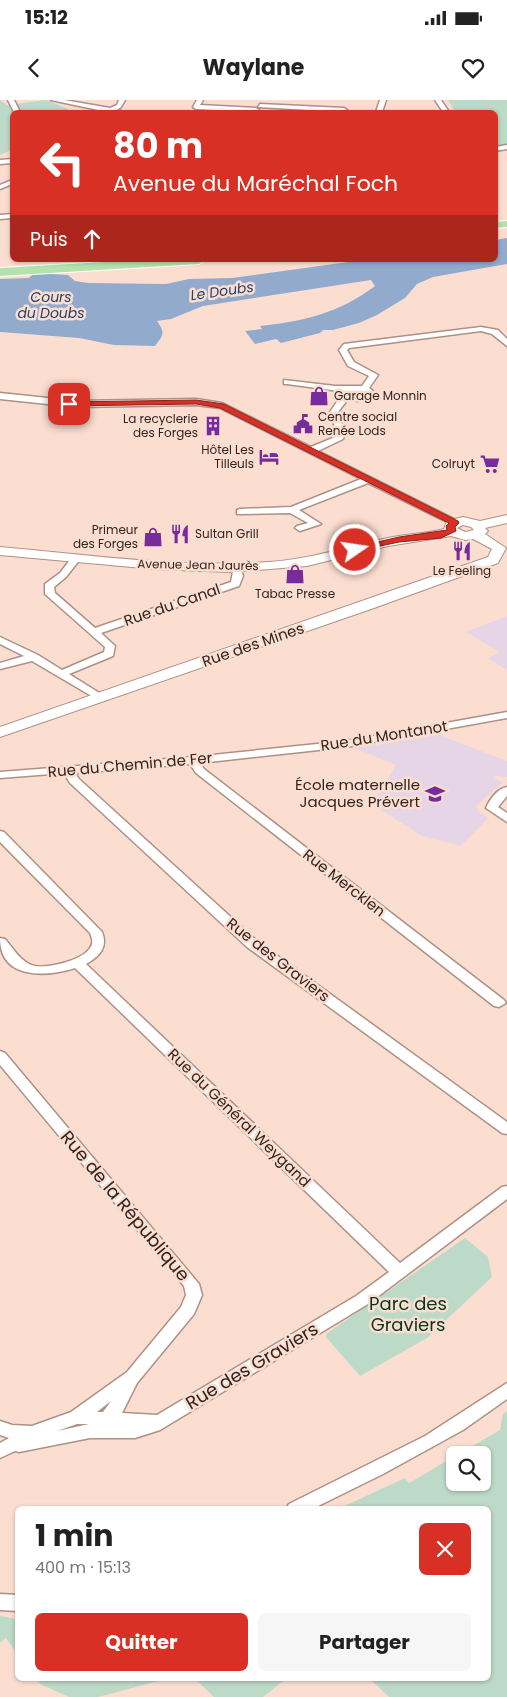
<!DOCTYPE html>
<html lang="fr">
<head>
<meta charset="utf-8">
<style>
  body { margin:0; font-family:Poppins,sans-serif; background:#f6f6f6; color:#222; height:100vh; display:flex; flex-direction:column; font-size:19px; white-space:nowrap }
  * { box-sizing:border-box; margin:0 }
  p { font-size:16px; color:#767676 }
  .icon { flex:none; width:28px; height:28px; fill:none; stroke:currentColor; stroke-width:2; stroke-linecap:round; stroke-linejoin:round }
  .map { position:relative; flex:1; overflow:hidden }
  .panel { position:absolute; left:15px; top:1406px; width:476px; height:175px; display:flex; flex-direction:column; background:#fff; border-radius:8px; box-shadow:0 1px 4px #0004 }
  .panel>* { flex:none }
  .top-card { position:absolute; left:10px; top:10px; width:488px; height:152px; border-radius:8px; box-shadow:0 1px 4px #0004; background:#d93025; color:#fff; overflow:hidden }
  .buttons { position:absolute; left:446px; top:1346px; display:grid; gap:10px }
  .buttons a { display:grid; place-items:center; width:45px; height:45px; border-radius:8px; background:#fff; box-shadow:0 1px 4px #0004; font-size:25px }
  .pin { position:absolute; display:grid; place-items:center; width:42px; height:42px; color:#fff; margin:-21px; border-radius:10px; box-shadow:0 2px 8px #0006 }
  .me { position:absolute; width:55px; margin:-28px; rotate:77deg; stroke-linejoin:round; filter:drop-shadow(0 0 4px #0008) }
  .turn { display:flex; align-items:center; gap:18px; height:105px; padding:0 20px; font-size:22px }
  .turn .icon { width:65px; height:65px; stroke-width:2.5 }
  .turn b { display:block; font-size:35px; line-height:42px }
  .then { display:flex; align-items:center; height:48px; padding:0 20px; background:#0003; gap:10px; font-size:19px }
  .round { display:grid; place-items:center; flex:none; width:52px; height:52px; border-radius:8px; background:#f6f6f6 }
  .head { display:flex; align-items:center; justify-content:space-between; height:85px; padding:0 20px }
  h1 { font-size:30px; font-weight:700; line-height:38px }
  .cta { display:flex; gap:10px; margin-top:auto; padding:10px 20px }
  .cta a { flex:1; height:58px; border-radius:8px; background:#d93025; color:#fff; font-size:20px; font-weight:700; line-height:58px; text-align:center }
  .cta a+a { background:#f6f6f6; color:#222 }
  .status { display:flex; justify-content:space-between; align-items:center; height:35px; padding:0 25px; background:#fff; direction:ltr }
  .status svg { height:14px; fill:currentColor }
  header { display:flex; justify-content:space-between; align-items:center; height:65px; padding:0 20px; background:#fff; font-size:22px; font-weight:700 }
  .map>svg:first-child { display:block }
  .education { fill:#e5d5e7 }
  .green { fill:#bdd9c7 }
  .water { fill:#92abcd }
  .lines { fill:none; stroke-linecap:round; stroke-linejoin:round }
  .street-casing { stroke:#ad9186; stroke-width:3 }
  .secondary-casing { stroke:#ad9186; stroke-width:2 }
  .primary-casing { stroke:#fff; stroke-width:2 }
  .street { fill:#fff; fill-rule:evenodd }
  .secondary { fill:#fff; fill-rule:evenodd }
  .primary { fill:#b3e2ac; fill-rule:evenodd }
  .route { fill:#d93025; stroke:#8d1f18 }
  .labels { text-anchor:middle; stroke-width:5; stroke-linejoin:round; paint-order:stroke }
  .far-poi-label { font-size:12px; fill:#2f241f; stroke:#fcded1; text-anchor:end }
  .far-street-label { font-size:12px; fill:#2f241f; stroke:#fcded1 }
  .far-water-label { font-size:14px; font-style:italic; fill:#1e416d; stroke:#fcded1 }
  .street-label { font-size:15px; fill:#2f241f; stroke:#fcded1 }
  .poi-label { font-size:15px; fill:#2f241f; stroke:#fcded1; text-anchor:end }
  .near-street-label { font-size:18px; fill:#2f241f; stroke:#fcded1 }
  .near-park-label { font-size:18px; fill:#03381f; stroke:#fcded1 }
</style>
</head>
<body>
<div class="status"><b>15:12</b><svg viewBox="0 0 49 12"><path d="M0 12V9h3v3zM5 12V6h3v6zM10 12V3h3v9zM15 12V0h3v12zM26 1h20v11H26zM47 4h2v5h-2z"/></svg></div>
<header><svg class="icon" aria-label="back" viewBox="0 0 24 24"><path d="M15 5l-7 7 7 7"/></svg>Waylane<svg class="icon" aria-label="heart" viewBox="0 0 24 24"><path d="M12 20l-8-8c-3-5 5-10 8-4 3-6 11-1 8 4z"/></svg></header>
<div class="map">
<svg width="507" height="1597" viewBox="0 0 507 1597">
  <rect width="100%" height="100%" fill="#fcded1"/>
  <!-- education -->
  <path class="education" d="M507,516V570L488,558L500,552L466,532Z
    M439,635L507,661V677L496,676L494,678L502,683L476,706L479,712L488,718L461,746L422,736L373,705L396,665L355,648Z"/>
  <!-- green -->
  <path class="green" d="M0,0L7,5L46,0L68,9L66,12H12V50L0,55Z
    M448,0H507V45L495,47V12H455Z
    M465,1138L488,1157L492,1177L427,1238L360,1276L326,1237V1234Z
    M507,1311V1597H389L370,1579H489V1409H338L405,1378L409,1383L455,1356V1382H482V1355H457L500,1330L503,1314Z
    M0,1516L17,1519V1554L6,1538L0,1543Z
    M37,1579H166L98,1597H69L40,1584Z
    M195,1579H286L263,1597H214Z"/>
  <!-- water -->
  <path class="water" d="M507,138V164L433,177L417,184L405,198L377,215L359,223L333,230H323L320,233L281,243L276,239L255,244L245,231L262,229L260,226C305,221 339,213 375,186L371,180L203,206L171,219L157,221C165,232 164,235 155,246L114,245L79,238L0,232V179L29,178L34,173L68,175L75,181L88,183L166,184L189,179L232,178L363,160H495V140Z"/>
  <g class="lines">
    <defs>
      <path id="street" d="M8,0H14L20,12H14Z
        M51,0H64L110,8L117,5L119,0H125L121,7L117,10L123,12H108Z
        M197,0H203L200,5L256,8L259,10L256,12L196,9L193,7Z
        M380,0H386L382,12H376Z
        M435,0H441L449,12H443Z
        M260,4L344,8L347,10L344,12L258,7Z
        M507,45V49L495,51V47Z
        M12,59V63L0,64V60Z
        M12,80V84L0,89V85Z
        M12,114V118L0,119V115Z
        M481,227L498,230L507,239V246L492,234L481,231L349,248L347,250L354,262L378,275L369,288L373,291L371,296L358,301L348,299L338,312L345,334L343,339L318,351L458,421L460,423L455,426L368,383L299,410L321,424L300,431L295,428L297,426L308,423L290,413L237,414V410L240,409L291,407L361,379L220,308L196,305L76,307L0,299V293L76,301L196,299L222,303L311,347L335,337L337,334L330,312L341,296L339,291L287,284H284V280L335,286H362L369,276L348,266L339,250L344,244ZM348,291L364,292L357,295L349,294Z
        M76,455L81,458L66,477L54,487L55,493L95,528L231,482L234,466H240L243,476L239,486L101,533L115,546L113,556L69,574L104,596L105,598L104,600L100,601L32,561L0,569V563L24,556L0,544V537L38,555L62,570L104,552L105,547L45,494V484L60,473L73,456Z
        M507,612V618L346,647L200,663L204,669L504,900L506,903L499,907L494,906L196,673L190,664L75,673L79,679L257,841L507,1022V1034L502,1033L247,847L70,683L64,673L0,678V672L193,657L346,641Z
        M507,687V696L498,707L507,713V722L486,708C490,699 497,689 507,687Z
        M0,731L4,732L102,832C108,847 100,856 86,864L400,1163L502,1087L507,1086V1099L368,1204L160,1330L135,1338H90L19,1352L15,1351L0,1358V1343L9,1338L0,1335V1321L12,1325L32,1326L71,1312L127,1272L181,1207L186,1195L184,1186L0,965V951L5,953L199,1184L202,1195L194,1214L137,1283L122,1313L157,1315L356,1196L389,1172L75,868C46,877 0,880 0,838L5,839C12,847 19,859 29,864C42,871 82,861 90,848C94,843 92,838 90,833L0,742ZM111,1301L103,1312H97ZM77,1324H89L57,1331Z
        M507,1283V1299L463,1330L383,1374L312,1409H286L289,1404L425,1336Z
        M0,1494L18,1495V1511L0,1510Z"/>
      <path id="secondary" d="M507,415V423L485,428L488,431L485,434L506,448L498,463L374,508L0,637V627L488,457L492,449L473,439L465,440L451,436L388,446L307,466L230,472L154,469L0,455V447C89,455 179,468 269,462C310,459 348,447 388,438C405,434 423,434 440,430L444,429L447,421L463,417L480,421ZM463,425L471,427L474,430L465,432L457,428Z"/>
      <path id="primary" d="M507,121V127L495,128V122Z
        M140,160H205L199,164L0,176V168Z"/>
    </defs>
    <!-- street casing -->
    <use href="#street" class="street-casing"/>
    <!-- secondary casing -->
    <use href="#secondary" class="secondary-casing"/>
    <!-- primary casing -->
    <use href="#primary" class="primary-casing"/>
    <!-- street -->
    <use href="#street" class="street"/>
    <!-- secondary -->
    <use href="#secondary" class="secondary"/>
    <!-- primary -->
    <use href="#primary" class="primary"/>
  </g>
  <!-- route -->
  <path class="route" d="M196,300L224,304L458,421L459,423L455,427L456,431L441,438L399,442L352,452V448L399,437L447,430L446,426L449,423L220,308L196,304L69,306L66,304L69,302Z"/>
  <!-- icons -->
  <defs>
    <symbol id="shop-bare" viewBox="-9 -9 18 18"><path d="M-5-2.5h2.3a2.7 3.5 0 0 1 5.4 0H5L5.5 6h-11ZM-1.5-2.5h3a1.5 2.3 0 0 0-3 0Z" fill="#772c9e" stroke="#fcded1" stroke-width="2.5" paint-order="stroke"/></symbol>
    <symbol id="civic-bare" viewBox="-9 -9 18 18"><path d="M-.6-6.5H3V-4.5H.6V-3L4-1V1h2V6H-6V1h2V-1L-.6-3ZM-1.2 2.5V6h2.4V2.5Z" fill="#772c9e" stroke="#fcded1" stroke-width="2.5" paint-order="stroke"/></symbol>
    <symbol id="building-bare" viewBox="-9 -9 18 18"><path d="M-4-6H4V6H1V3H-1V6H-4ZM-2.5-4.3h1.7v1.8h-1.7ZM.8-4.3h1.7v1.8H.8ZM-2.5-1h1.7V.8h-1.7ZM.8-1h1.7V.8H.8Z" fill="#772c9e" stroke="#fcded1" stroke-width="2.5" paint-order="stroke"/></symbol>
    <symbol id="hotel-bare" viewBox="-9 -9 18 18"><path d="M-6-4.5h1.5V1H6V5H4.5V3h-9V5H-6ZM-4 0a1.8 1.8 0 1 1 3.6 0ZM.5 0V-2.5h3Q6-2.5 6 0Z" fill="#772c9e" stroke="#fcded1" stroke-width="2.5" paint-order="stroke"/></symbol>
    <symbol id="supermarket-bare" viewBox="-9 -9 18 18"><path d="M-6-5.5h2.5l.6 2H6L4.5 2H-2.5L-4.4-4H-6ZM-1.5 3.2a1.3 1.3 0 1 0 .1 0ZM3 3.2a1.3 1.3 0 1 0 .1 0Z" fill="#772c9e" stroke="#fcded1" stroke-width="2.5" paint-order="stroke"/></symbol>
    <symbol id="restaurant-bare" viewBox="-9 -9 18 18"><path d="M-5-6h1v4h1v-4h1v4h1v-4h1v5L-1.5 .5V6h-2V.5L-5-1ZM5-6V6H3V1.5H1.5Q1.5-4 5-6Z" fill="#772c9e" stroke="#fcded1" stroke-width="2.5" paint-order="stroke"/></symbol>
    <symbol id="school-bare" viewBox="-9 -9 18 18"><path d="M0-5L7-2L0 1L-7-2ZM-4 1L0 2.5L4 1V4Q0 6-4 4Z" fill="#772c9e" stroke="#fcded1" stroke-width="2.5" paint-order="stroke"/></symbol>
  </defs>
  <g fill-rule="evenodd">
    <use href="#shop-bare" x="305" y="282" width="28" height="28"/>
    <use href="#civic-bare" x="289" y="310" width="28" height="28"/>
    <use href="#building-bare" x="199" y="312" width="28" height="28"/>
    <use href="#hotel-bare" x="255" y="343" width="28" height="28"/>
    <use href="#supermarket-bare" x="476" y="350" width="28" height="28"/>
    <use href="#restaurant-bare" x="166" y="420" width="28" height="28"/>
    <use href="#shop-bare" x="139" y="423" width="28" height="28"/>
    <use href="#restaurant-bare" x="448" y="437" width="28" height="28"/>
    <use href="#shop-bare" x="281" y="460" width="28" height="28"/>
    <use href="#school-bare" x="421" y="680" width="28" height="28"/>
  </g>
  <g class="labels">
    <!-- far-poi labels -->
    <g class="far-poi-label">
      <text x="334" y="300" text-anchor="start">Garage Monnin</text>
      <text x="318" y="321" text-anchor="start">Centre social<tspan x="318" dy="14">Renée Lods</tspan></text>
      <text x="198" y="323">La recyclerie<tspan x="198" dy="14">des Forges</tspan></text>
      <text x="254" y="354">Hôtel Les<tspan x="254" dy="14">Tilleuls</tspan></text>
      <text x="475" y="368">Colruyt</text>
      <text x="138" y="434">Primeur<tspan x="138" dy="14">des Forges</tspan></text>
      <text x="195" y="438" text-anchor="start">Sultan Grill</text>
      <text x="462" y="475" text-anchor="middle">Le Feeling</text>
      <text x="295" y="498" text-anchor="middle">Tabac Presse</text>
    </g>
    <!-- far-street labels -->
    <g class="far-street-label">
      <text transform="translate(198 465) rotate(1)" y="4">Avenue Jean Jaurès</text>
    </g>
    <!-- far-water labels -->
    <g class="far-water-label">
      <text transform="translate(222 191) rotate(-8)" y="5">Le Doubs</text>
      <text x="51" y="202">Cours<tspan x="51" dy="16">du Doubs</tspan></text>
    </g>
    <!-- street labels -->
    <g class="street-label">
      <text transform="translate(172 505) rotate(-19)" y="5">Rue du Canal</text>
      <text transform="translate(253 545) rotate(-19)" y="5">Rue des Mines</text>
      <text transform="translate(384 636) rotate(-9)" y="5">Rue du Montanot</text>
      <text transform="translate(130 665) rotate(-5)" y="5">Rue du Chemin de Fer</text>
      <text transform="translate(344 783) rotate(38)" y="5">Rue Mercklen</text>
      <text transform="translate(278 860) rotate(38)" y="5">Rue des Graviers</text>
      <text transform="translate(239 1018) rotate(44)" y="5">Rue du Général Weygand</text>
    </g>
    <!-- poi labels -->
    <g class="poi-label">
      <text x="420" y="690">École maternelle<tspan x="420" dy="17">Jacques Prévert</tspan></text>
    </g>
    <!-- near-street labels -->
    <g class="near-street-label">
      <text transform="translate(125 1106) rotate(50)" y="6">Rue de la République</text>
      <text transform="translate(252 1266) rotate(-31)" y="6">Rue des Graviers</text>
    </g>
    <!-- near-park labels -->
    <g class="near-park-label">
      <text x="408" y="1210">Parc des<tspan x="408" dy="21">Graviers</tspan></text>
    </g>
  </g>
</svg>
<div class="buttons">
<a><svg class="icon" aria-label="search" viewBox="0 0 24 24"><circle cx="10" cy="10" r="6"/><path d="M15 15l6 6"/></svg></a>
</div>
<div class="pin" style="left:69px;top:304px;background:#d93025"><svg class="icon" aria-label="arrive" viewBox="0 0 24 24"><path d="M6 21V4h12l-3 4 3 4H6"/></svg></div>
<svg class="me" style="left:355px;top:450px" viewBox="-20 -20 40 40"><circle r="17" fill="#d93025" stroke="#fff" stroke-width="3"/><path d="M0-11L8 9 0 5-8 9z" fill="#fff"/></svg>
<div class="top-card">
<div class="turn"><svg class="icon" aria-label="left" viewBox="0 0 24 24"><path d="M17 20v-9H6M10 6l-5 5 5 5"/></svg><div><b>80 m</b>Avenue du Maréchal Foch</div></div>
<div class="then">Puis<svg class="icon" aria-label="ahead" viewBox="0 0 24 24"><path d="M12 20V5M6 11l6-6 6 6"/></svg></div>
</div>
<section class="panel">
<div class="head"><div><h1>1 min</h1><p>400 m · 15:13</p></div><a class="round" style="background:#d93025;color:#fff"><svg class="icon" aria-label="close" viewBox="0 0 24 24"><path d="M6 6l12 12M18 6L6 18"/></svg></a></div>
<div class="cta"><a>Quitter</a><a>Partager</a></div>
</section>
</div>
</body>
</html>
